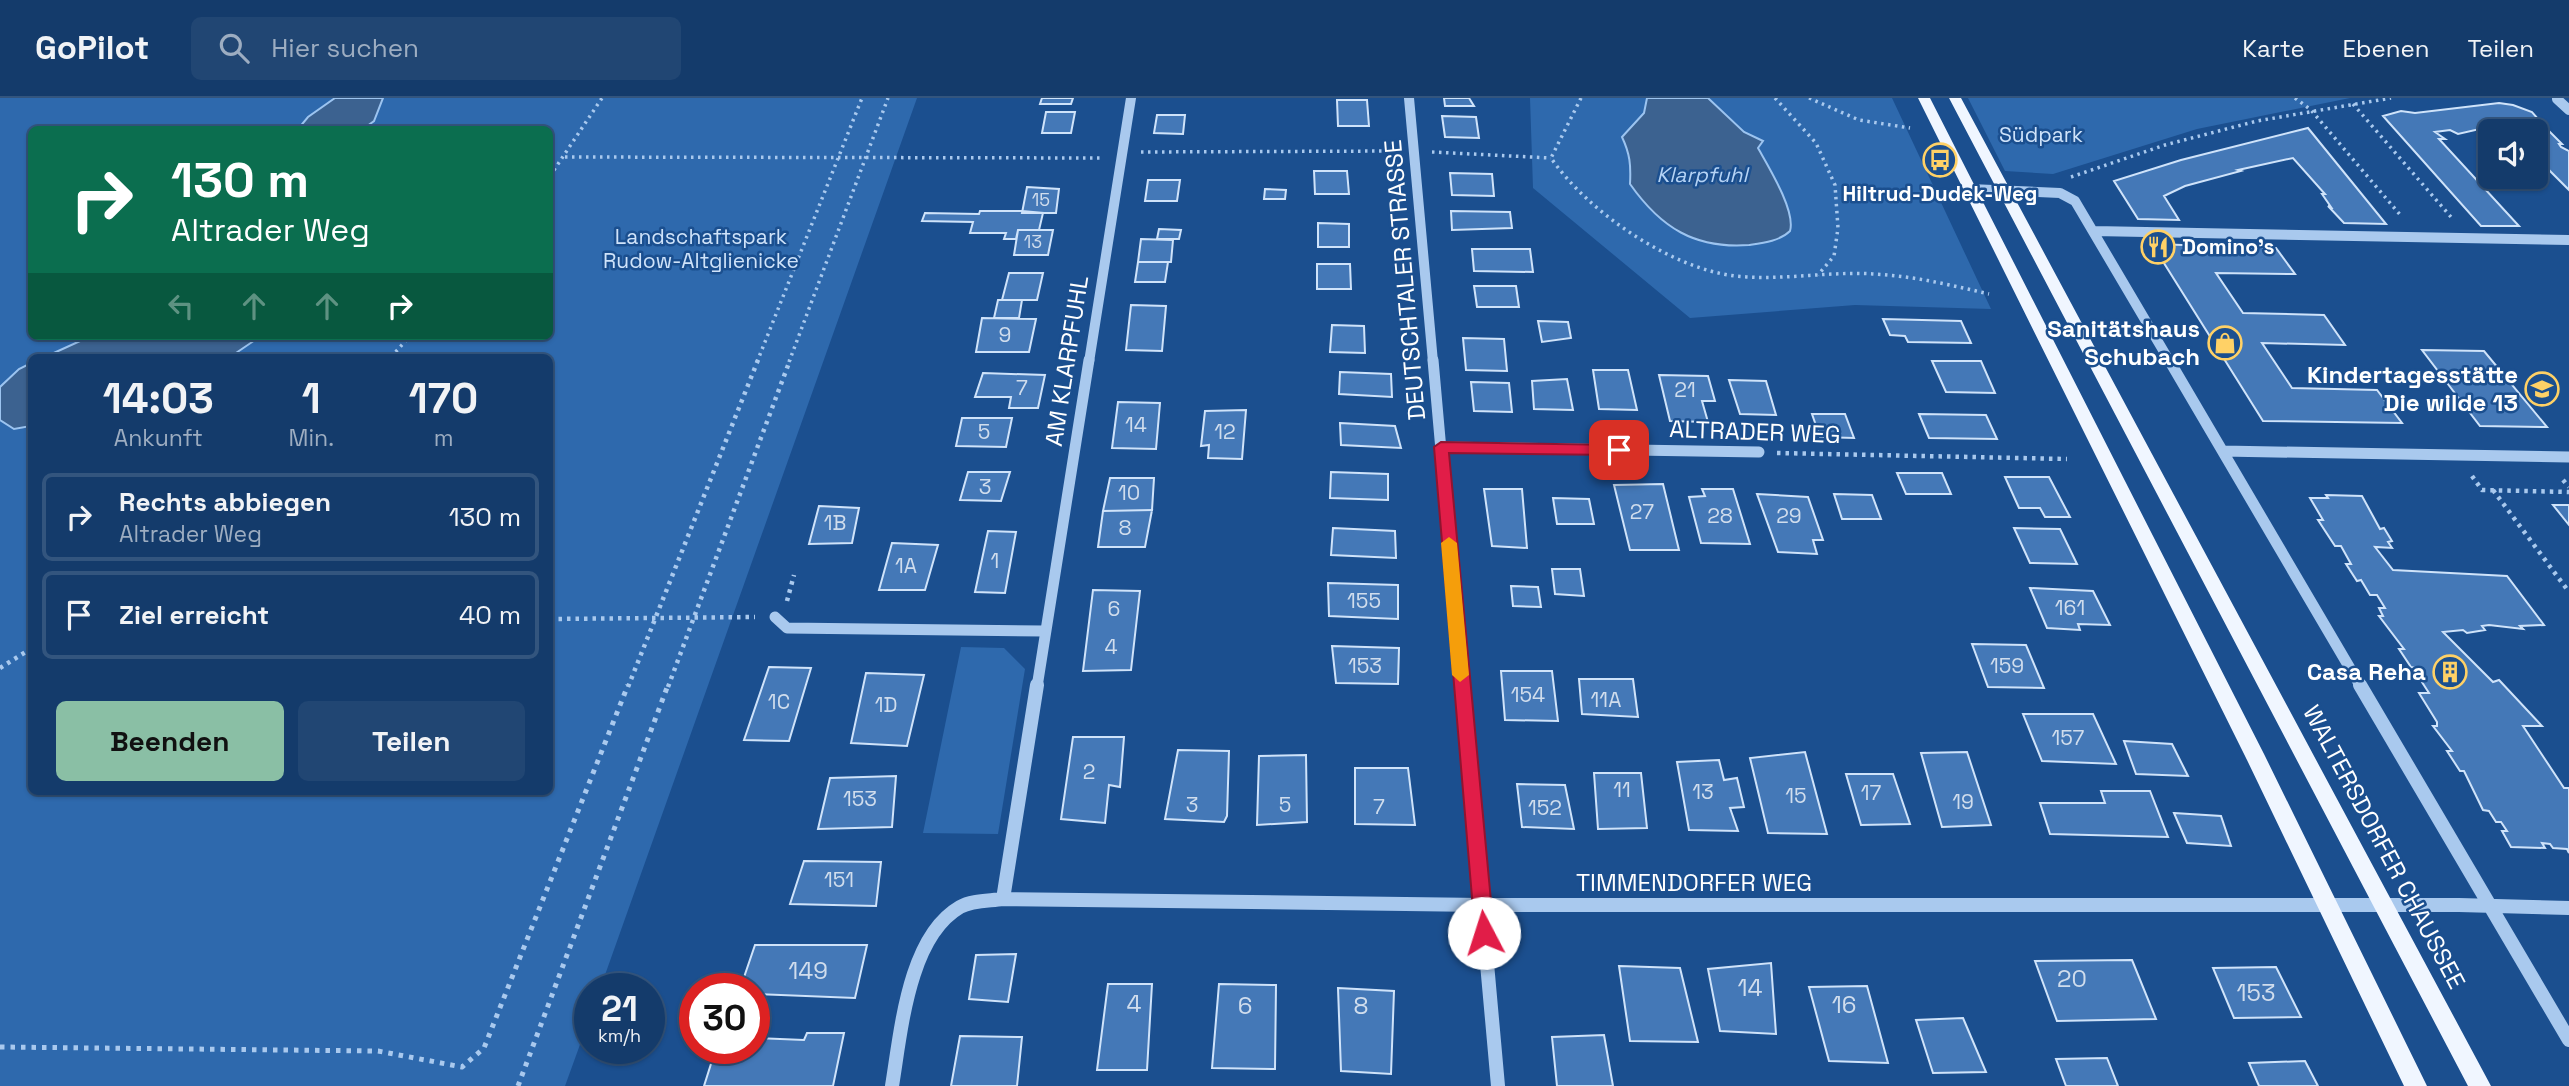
<!DOCTYPE html>
<html lang="de">
<head>
<meta charset="utf-8">
<style>
  body { margin:0; font-family:"Space Grotesk",sans-serif; background:#214673; color:#f1f3f6; height:100vh; display:flex; flex-direction:column; font-size:26px; white-space:nowrap }
  * { box-sizing:border-box; margin:0 }
  p { font-size:23px; color:#9dadc1 }
  .icon { flex:none; width:38px; height:38px; fill:none; stroke:currentColor; stroke-width:2; stroke-linecap:round; stroke-linejoin:round }
  .map { position:relative; flex:1; overflow:hidden }
  .side { position:absolute; left:28px; top:256px; width:525px; height:441px; display:flex; flex-direction:column; background:#143b6b; border-radius:10px; box-shadow:0 2px 5px #0004,0 0 0 2px #33557e }
  .side>* { flex:none }
  .top-card { position:absolute; left:28px; top:28px; width:525px; height:214px; border-radius:10px; box-shadow:0 2px 5px #0004,0 0 0 2px #33557e; background:#0b6e4f; color:#fff; overflow:hidden }
  .controls { position:absolute; left:2478px; top:21px; display:grid; gap:14px }
  .controls a { display:grid; place-items:center; width:70px; height:70px; border-radius:10px; background:#143b6b; box-shadow:0 2px 5px #0004,0 0 0 2px #33557e; font-size:35px }
  .speed { position:absolute; left:574px; top:875px; display:flex; gap:14px; font-size:35px; font-weight:700; text-align:center }
  .speed>* { display:grid; place-content:center; width:91px; height:91px; border-radius:50%; background:#143b6b; box-shadow:0 2px 5px #0004,0 0 0 2px #33557e; line-height:1 }
  .speed small { font-size:18px; font-weight:400 }
  .speed .limit { border:10px solid #d22; background:#fff; color:#111 }
  .pin { position:absolute; display:grid; place-items:center; width:60px; height:60px; color:#fff; margin:-30px; border-radius:14px; box-shadow:0 4px 10px #0006 }
  .me { position:absolute; width:77px; margin:-38px; rotate:355deg; stroke-linejoin:round; filter:drop-shadow(0 0 5px #0008) }
  .turn { display:flex; align-items:center; gap:24px; height:147px; padding:0 28px; font-size:32px }
  .turn .icon { width:91px; height:91px; stroke-width:2.5 }
  .turn b { display:block; font-size:49px; line-height:60px }
  .lanes { display:flex; align-items:center; height:66px; padding:0 28px; background:#0003; justify-content:center; gap:35px; direction:ltr }
  .lanes .off { opacity:.35 }
  .eta { display:flex; justify-content:space-evenly; align-items:center; height:119px; text-align:center }
  .eta b { font-size:42px; font-weight:700; line-height:49px }
  .cta { display:flex; gap:14px; margin-top:auto; padding:14px 28px }
  .cta a { flex:1; height:80px; border-radius:10px; background:#8abfa5; color:#111; font-size:28px; font-weight:700; line-height:80px; text-align:center }
  .cta a+a { background:#214673; color:#f1f3f6 }
  ul { padding:0; list-style:none }
  li { display:flex; align-items:center; gap:21px; height:88px; margin:0 14px 10px; padding:0 14px; border:4px solid #33557e; border-radius:10px }
  li div { flex:1 }
  li b { display:block; font-size:26px }
  li em { font-style:normal }
  header { display:flex; align-items:center; gap:42px; box-sizing:border-box; height:98px; padding:0 35px; background:#143b6b; border-bottom:2px solid #33557e }
  header strong { font-size:33px }
  nav { display:flex; gap:38px; margin-inline-start:auto; font-size:24px }
  .search { width:490px; height:63px; background:#214673; display:flex; align-items:center; gap:18px; box-sizing:border-box; padding:0 24px; border-radius:10px; color:#9dadc1; font-size:26px }
  .map>svg:first-child { display:block }
  .green { fill:#2e69ad; fill-rule:evenodd }
  .water { fill:#3c6290; stroke:#9cc4f0; stroke-width:2 }
  .building { fill:#4478b7; stroke:#cfe3fa; stroke-width:2 }
  .lines { fill:none; stroke-linecap:round; stroke-linejoin:round }
  .path-far2 { stroke:#a9c9ee; stroke-width:3.5; stroke-dasharray:2.5 4.5; stroke-linecap:butt }
  .path-far1 { stroke:#a9c9ee; stroke-width:4.5; stroke-dasharray:3.5 5; stroke-linecap:butt }
  .path { stroke:#a9c9ee; stroke-width:5; stroke-dasharray:4.5 6; stroke-linecap:butt }
  .minor-far2 { stroke:#a9c9ee; stroke-width:10 }
  .minor-far1 { stroke:#a9c9ee; stroke-width:11 }
  .minor { stroke:#a9c9ee; stroke-width:14 }
  .major { fill:#f0f6ff; fill-rule:evenodd }
  .route { fill:#e11d48; stroke:#92132f; stroke-width:2 }
  .slow { fill:#f59e0b }
  .labels { text-anchor:middle; stroke-width:5; stroke-linejoin:round; paint-order:stroke }
  .far-number-label { font-size:18px; fill:#d0dded }
  .far-park-label { font-size:21px; fill:#cfe3fa; stroke:#1b4f8f }
  .far-water-label { font-size:21px; font-style:italic; fill:#b5d3f5; stroke:#1b4f8f }
  .far-poi-label { font-size:21px; font-weight:bold; fill:#fff; stroke:#1b4f8f }
  .number-label { font-size:21px; fill:#d0dded }
  .street-label { font-size:24px; fill:#fff; stroke:#1b4f8f }
  .poi-label { font-size:24px; font-weight:bold; fill:#fff; stroke:#1b4f8f; text-anchor:end }
  .near-number-label { font-size:24px; fill:#d0dded }
</style>
</head>
<body>
<header>
<strong>GoPilot</strong>
<div class="search"><svg class="icon" aria-label="search" viewBox="0 0 24 24"><circle cx="10" cy="10" r="6"/><path d="M15 15l6 6"/></svg>Hier suchen</div>
<nav><a>Karte</a><a>Ebenen</a><a>Teilen</a></nav>
</header>
<div class="map">
<svg width="2569" height="988" viewBox="0 0 2569 988">
  <rect width="100%" height="100%" fill="#1b4f8f"/>
  <!-- green -->
  <path class="green" d="M0,0H917L600,891H590V919L565,988H0ZM32,32H550V238H32ZM32,259H550V693H32Z
    M1530,0H1892L1991,211L1855,207L1690,220L1533,90Z
    M1968,0H2350L2197,31L2053,76L2005,73Z
    M961,549L1004,550L1025,571L998,736L923,735Z"/>
  <!-- water -->
  <path class="water" d="M335,0H383L374,23L363,31H298L308,19Z
    M1647,0H1708L1744,34L1763,43L1758,50C1768,68 1796,113 1790,133C1780,143 1763,145 1749,147C1695,151 1661,130 1630,86C1631,67 1630,56 1622,39L1644,15Z
    M91,238H261L230,259H45Z
    M31,265V328L14,331L0,322V289L19,271Z"/>
  <!-- building -->
  <path class="building" d="M1042,0H1073L1071,6H1040Z
    M1444,0H1469L1474,8H1445Z
    M1337,2H1367L1369,28H1338Z
    M2499,5L2513,7L2532,14L2545,29H2541L2543,31H2547L2562,46H2559L2561,49L2569,53V92L2536,59V33H2512L2497,27L2458,36L2450,32L2435,34L2445,41H2439L2519,128H2481L2383,18L2401,13L2415,15Z
    M1046,14H1075L1071,35H1042Z
    M1157,17H1185L1183,36L1154,35Z
    M1442,18L1476,19L1479,40L1445,39Z
    M2308,30L2386,126L2344,125L2328,108L2331,109L2322,96H2325L2293,60L2238,72L2241,73L2185,88L2164,98L2179,122L2138,121L2114,83L2181,62Z
    M1314,73H1347L1349,96H1315Z
    M1450,75L1492,76L1494,98L1452,97Z
    M1148,82H1180L1177,103H1145Z
    M1027,89L1059,91L1056,115H1022Z
    M1265,91L1286,92L1285,101H1264Z
    M980,113H1022L1043,115L1039,132H1018L1016,141H1004L1006,135H970L973,124L922,123L925,115L979,116Z
    M1451,113L1510,114L1512,130L1452,132Z
    M1318,125L1349,126V149H1318Z
    M1159,131L1181,132L1179,141H1157Z
    M1018,132H1053L1048,157H1014Z
    M1141,141L1173,142L1171,164H1138Z
    M2152,146L2276,150L2295,176L2216,175L2243,215L2324,217L2345,247L2262,245L2292,290L2377,292L2402,325L2263,323Z
    M1472,151H1530L1533,174L1474,173Z
    M1138,164H1168L1165,184H1135Z
    M1317,166H1350L1351,191H1317Z
    M1009,175H1043L1037,202H1002Z
    M1474,188H1516L1519,209H1477Z
    M998,202H1022L1019,220H994Z
    M1131,207L1166,208L1162,253L1126,252Z
    M982,220L1036,221L1029,254H976Z
    M1883,221L1961,223L1971,245L1908,244L1905,238L1890,237Z
    M1538,223L1568,224L1571,240L1542,244Z
    M1332,227L1364,228L1365,255L1330,254Z
    M1463,240L1504,241L1507,273L1466,272Z
    M2422,252L2484,253L2547,329L2480,328Z
    M1932,263H1981L1995,295L1946,294Z
    M1593,272H1628L1637,312L1599,311Z
    M1340,274L1391,276L1392,299L1339,296Z
    M983,275L1045,277L1038,310H1009L1011,299H975Z
    M1659,277L1708,278L1715,303H1702L1708,324L1670,323Z
    M1567,281L1573,312L1534,311L1532,283Z
    M1729,282L1766,283L1776,317L1740,316Z
    M1471,284L1509,285L1512,314L1474,313Z
    M1118,304L1160,305L1156,351L1112,350Z
    M1246,312L1242,361L1208,360L1209,347L1201,348L1205,313Z
    M1812,316H1845L1854,340L1820,339Z
    M1919,316L1986,317L1997,341L1929,340Z
    M962,320H1012L1006,349L956,348Z
    M1340,325L1395,328L1401,350L1341,347Z
    M968,374H1010L1001,403L960,402Z
    M1331,374L1388,376V402L1330,400Z
    M1897,375H1942L1951,396H1906Z
    M2005,379H2049L2070,419H2045L2040,410H2019Z
    M1110,380H1154L1152,412L1103,413Z
    M1663,386L1679,452H1630L1614,387Z
    M1484,391H1522L1527,450L1492,448Z
    M1702,391H1733L1750,446L1701,445L1689,399L1705,398Z
    M1757,396L1808,399L1823,442H1813L1817,456L1778,454Z
    M1834,396L1872,397L1881,421H1842Z
    M2326,397L2362,398L2380,431L2384,430L2392,443L2388,444L2392,450L2375,449L2393,472L2507,478L2544,527L2520,528L2523,531L2489,527L2482,528L2485,532L2467,535L2463,532L2443,534L2493,584L2499,582L2542,628H2523L2564,690H2569V755L2567,751L2553,750L2550,746L2542,745L2545,750L2511,749L2502,733H2507L2501,724H2496L2489,713L2483,712L2464,673H2460L2447,653H2452L2433,628H2437V624L2419,595H2429L2418,578H2421L2415,570L2411,569L2399,551H2404L2379,518H2383L2379,510H2385L2377,497H2370L2361,482L2357,483L2346,466H2351L2341,448H2335L2318,422H2323L2310,400H2328Z
    M1553,400L1589,401L1594,426H1557Z
    M2553,407H2569V427Z
    M819,408L859,410L852,445L809,446Z
    M1152,412L1145,449H1098L1103,413Z
    M1333,430L1395,433L1396,460L1331,457Z
    M2014,430L2060,431L2077,466L2030,465Z
    M988,433L1016,434L1005,495L975,494Z
    M892,445L938,447L925,492H879Z
    M1552,471H1580L1584,498L1555,496Z
    M1328,485L1398,487V521L1329,518Z
    M1511,488L1538,489L1541,509L1513,508Z
    M2030,490L2093,493L2110,527L2078,526L2080,532L2047,530Z
    M1093,492L1140,493L1131,572L1083,573Z
    M1972,546L2026,547L2044,590L1988,589Z
    M1332,548L1399,550L1398,586L1336,585Z
    M769,569L811,570L789,643L744,642Z
    M1501,573H1552L1558,623L1505,622Z
    M866,575L924,577L907,648L851,645Z
    M1579,581H1633L1638,619L1582,616Z
    M2023,616H2093L2116,666L2042,663Z
    M1073,639H1124L1120,689L1109,687L1105,725L1061,721Z
    M2124,643L2172,646L2188,678L2136,676Z
    M1178,652L1229,653L1227,718L1224,724L1165,721Z
    M1805,654L1827,736L1768,735L1750,660Z
    M1967,654L1991,727L1942,729L1921,655Z
    M1306,657L1307,724L1257,727L1259,658Z
    M1719,662L1724,682L1737,680L1744,709L1730,710L1738,733L1689,732L1677,664Z
    M1355,670H1408L1415,727L1355,726Z
    M1594,675H1641L1647,730L1598,731Z
    M1846,676H1893L1910,726L1861,727Z
    M896,678L892,729L818,731L830,680Z
    M1517,686L1565,687L1574,731L1522,729Z
    M2101,693H2150L2168,739L2050,736L2040,705H2105Z
    M2174,715L2221,718L2231,748L2187,745Z
    M804,763L881,764L876,808L790,806Z
    M755,847H867L855,900L754,896V891H740Z
    M1016,856L1008,904L969,901L976,857Z
    M2132,862L2156,921L2057,923L2035,863Z
    M1771,865L1776,936L1720,933L1708,871Z
    M1619,868L1680,870L1698,944L1630,943Z
    M2276,869L2301,919L2234,920L2213,870Z
    M1108,886H1152L1147,972H1097Z
    M1219,886L1276,887L1275,971L1212,970Z
    M1867,888L1888,965L1829,963L1809,889Z
    M1338,890L1394,893L1391,976L1341,973Z
    M1963,920L1986,974L1933,975L1916,922Z
    M807,935H844L833,988H704L716,950H754V940L804,942Z
    M1604,937L1613,988H1557L1552,939Z
    M960,938L1022,939L1017,988H951Z
    M2107,960L2118,988H2066L2056,961Z
    M2305,963L2318,988H2259L2249,965Z"/>
  <g class="lines">
    <!-- path-far2 -->
    <path class="path-far2" d="M1581,0L1551,60C1588,114 1670,170 1735,178C1781,183 1828,173 1874,176C1913,178 1951,187 1989,196
      M1775,0L1816,45L1835,87L1838,130L1834,158L1818,177
      M1809,0L1859,22L1910,30
      M2295,0L2311,12L2402,119
      M2353,6L2451,119
      M1141,54L1395,53
      M1432,54L1551,60
      M565,59L1103,60
      M550,78L602,0
      M2071,79L2165,47L2257,23L2391,0
      M391,259L410,238
      M757,264L862,0
      M789,264L888,0"/>
    <!-- path-far1 -->
    <path class="path-far1" d="M1777,355L2067,361
      M2472,378L2482,392L2569,394
      M2563,382L2569,389
      M2493,392L2569,494
      M787,503L794,477
      M550,521L755,519
      M0,570L32,550
      M628,589L758,262
      M668,589L790,262"/>
    <!-- path -->
    <path class="path" d="M0,949L378,953L462,969L484,950L628,587
      M518,988L668,587"/>
    <!-- minor-far2 -->
    <path class="minor-far2" d="M1409,0L1433,264
      M2557,1L2569,12
      M1970,91L2060,95L2075,103L2170,264
      M2094,133L2569,142
      M1089,264L1131,0"/>
    <!-- minor-far1 -->
    <path class="minor-far1" d="M1433,262L1462,589
      M2169,262L2361,589
      M1441,349L1759,354
      M2223,353L2569,359
      M775,519L787,530L1044,533
      M1037,589L1089,262"/>
    <!-- minor -->
    <path class="minor" d="M1462,587L1498,988
      M2360,587L2569,942
      M1003,801L1037,587
      M892,988C901,934 908,839 960,809C972,802 989,803 1003,801L1482,807H2459L2569,810"/>
    <!-- major -->
    <path class="major" d="M1918,0H1930L2264,656L2427,988H2404L2247,662Z
      M1949,0H1961L2491,988H2468Z"/>
  </g>
  <!-- route -->
  <path class="route" d="M1441,344L1619,347L1626,352L1619,357L1449,355L1494,835L1491,841L1484,844L1477,841L1475,835L1434,349Z"/>
  <!-- slow -->
  <path class="slow" d="M1449,439L1457,445L1469,577L1460,584L1452,577L1441,445Z"/>
  <!-- icons -->
  <defs>
    <symbol id="bus-ring" viewBox="-11 -11 22 22"><circle r="9.5" fill="#1b4f8f" stroke="#ffd166" stroke-width="1.5"/><path d="M-5-6H5V4H4V6H2V4H-2V6H-4V4H-5ZM-3.5-4V0h7V-4ZM-3.5 1.2v1.5H-2V1.2ZM2 1.2v1.5H3.5V1.2Z" fill="#ffd166"/></symbol>
    <symbol id="restaurant-ring" viewBox="-11 -11 22 22"><circle r="9.5" fill="#1b4f8f" stroke="#ffd166" stroke-width="1.5"/><path d="M-5-6h1v4h1v-4h1v4h1v-4h1v5L-1.5 .5V6h-2V.5L-5-1ZM5-6V6H3V1.5H1.5Q1.5-4 5-6Z" fill="#ffd166"/></symbol>
    <symbol id="shop-ring" viewBox="-11 -11 22 22"><circle r="9.5" fill="#1b4f8f" stroke="#ffd166" stroke-width="1.5"/><path d="M-5-2.5h2.3a2.7 3.5 0 0 1 5.4 0H5L5.5 6h-11ZM-1.5-2.5h3a1.5 2.3 0 0 0-3 0Z" fill="#ffd166"/></symbol>
    <symbol id="school-ring" viewBox="-11 -11 22 22"><circle r="9.5" fill="#1b4f8f" stroke="#ffd166" stroke-width="1.5"/><path d="M0-5L7-2L0 1L-7-2ZM-4 1L0 2.5L4 1V4Q0 6-4 4Z" fill="#ffd166"/></symbol>
    <symbol id="building-ring" viewBox="-11 -11 22 22"><circle r="9.5" fill="#1b4f8f" stroke="#ffd166" stroke-width="1.5"/><path d="M-4-6H4V6H1V3H-1V6H-4ZM-2.5-4.3h1.7v1.8h-1.7ZM.8-4.3h1.7v1.8H.8ZM-2.5-1h1.7V.8h-1.7ZM.8-1h1.7V.8H.8Z" fill="#ffd166"/></symbol>
  </defs>
  <g fill-rule="evenodd">
    <use href="#bus-ring" x="1921" y="43" width="38" height="38"/>
    <use href="#restaurant-ring" x="2139" y="130" width="38" height="38"/>
    <use href="#shop-ring" x="2206" y="226" width="38" height="38"/>
    <use href="#school-ring" x="2523" y="272" width="38" height="38"/>
    <use href="#building-ring" x="2431" y="555" width="38" height="38"/>
  </g>
  <g class="labels">
    <!-- far-number labels -->
    <g class="far-number-label">
      <text x="1041" y="108">15</text>
      <text x="1033" y="150">13</text>
    </g>
    <!-- far-park labels -->
    <g class="far-park-label">
      <text x="2041" y="44">Südpark</text>
      <text x="701" y="146">Landschaftspark<tspan x="701" dy="24">Rudow-Altglienicke</tspan></text>
    </g>
    <!-- far-water labels -->
    <g class="far-water-label">
      <text x="1702" y="84">Klarpfuhl</text>
    </g>
    <!-- far-poi labels -->
    <g class="far-poi-label">
      <text x="1940" y="103">Hiltrud-Dudek-Weg</text>
      <text x="2182" y="156" text-anchor="start">Domino's</text>
    </g>
    <!-- number labels -->
    <g class="number-label">
      <text x="1005" y="244">9</text>
      <text x="1022" y="297">7</text>
      <text x="1685" y="299">21</text>
      <text x="1136" y="334">14</text>
      <text x="984" y="341">5</text>
      <text x="1225" y="341">12</text>
      <text x="985" y="396">3</text>
      <text x="1129" y="402">10</text>
      <text x="1642" y="421">27</text>
      <text x="1720" y="425">28</text>
      <text x="1789" y="425">29</text>
      <text x="835" y="432">1B</text>
      <text x="1125" y="437">8</text>
      <text x="995" y="470">1</text>
      <text x="906" y="475">1A</text>
      <text x="1364" y="510">155</text>
      <text x="2070" y="517">161</text>
      <text x="1114" y="518">6</text>
      <text x="1111" y="556">4</text>
      <text x="1365" y="575">153</text>
      <text x="2007" y="575">159</text>
      <text x="1528" y="604">154</text>
      <text x="1606" y="609">11A</text>
      <text x="779" y="611">1C</text>
      <text x="886" y="614">1D</text>
      <text x="2068" y="647">157</text>
      <text x="1089" y="681">2</text>
      <text x="1622" y="699">11</text>
      <text x="1703" y="701">13</text>
      <text x="1871" y="702">17</text>
      <text x="1796" y="705">15</text>
      <text x="860" y="708">153</text>
      <text x="1963" y="711">19</text>
      <text x="1192" y="714">3</text>
      <text x="1285" y="714">5</text>
      <text x="1379" y="716">7</text>
      <text x="1545" y="717">152</text>
      <text x="839" y="789">151</text>
    </g>
    <!-- street labels -->
    <g class="street-label">
      <text transform="translate(1405 182) rotate(-95)" y="8">DEUTSCHTALER STRASSE</text>
      <text transform="translate(1067 263) rotate(-81)" y="8">AM KLARPFUHL</text>
      <text transform="translate(1755 334) rotate(2)" y="8">ALTRADER WEG</text>
      <text transform="translate(2384 749) rotate(62)" y="8">WALTERSDORFER CHAUSSEE</text>
      <text x="1694" y="793">TIMMENDORFER WEG</text>
    </g>
    <!-- poi labels -->
    <g class="poi-label">
      <text x="2200" y="239">Sanitätshaus<tspan x="2200" dy="28">Schubach</tspan></text>
      <text x="2518" y="285">Kindertagesstätte<tspan x="2518" dy="28">Die wilde 13</tspan></text>
      <text x="2426" y="582">Casa Reha</text>
    </g>
    <!-- near-number labels -->
    <g class="near-number-label">
      <text x="808" y="881">149</text>
      <text x="2072" y="889">20</text>
      <text x="1750" y="898">14</text>
      <text x="2256" y="903">153</text>
      <text x="1134" y="914">4</text>
      <text x="1844" y="915">16</text>
      <text x="1245" y="916">6</text>
      <text x="1361" y="916">8</text>
    </g>
  </g>
</svg>
<div class="controls">
<a><svg class="icon" aria-label="sound" viewBox="0 0 24 24"><path d="M4 9h4l5-4v14l-5-4H4zM17 9q2 3 0 6"/></svg></a>
</div>
<div class="speed"><div>21<small>km/h</small></div><div class="limit">30</div></div>
<div class="pin" style="left:1619px;top:352px;background:#d93025"><svg class="icon" aria-label="arrive" viewBox="0 0 24 24"><path d="M6 21V4h12l-3 4 3 4H6"/></svg></div>
<svg class="me" style="left:1484px;top:835px" viewBox="-20 -20 40 40"><circle r="19" fill="#fff"/><path d="M0-13L10 11 0 6-10 11z" fill="#e11d48"/></svg>
<div class="top-card">
<div class="turn"><svg class="icon" aria-label="right" viewBox="0 0 24 24"><path d="M7 20v-9h11M14 6l5 5-5 5"/></svg><div><b>130 m</b>Altrader Weg</div></div>
<div class="lanes"><svg class="icon off" aria-label="left" viewBox="0 0 24 24"><path d="M17 20v-9H6M10 6l-5 5 5 5"/></svg><svg class="icon off" aria-label="ahead" viewBox="0 0 24 24"><path d="M12 20V5M6 11l6-6 6 6"/></svg><svg class="icon off" aria-label="ahead" viewBox="0 0 24 24"><path d="M12 20V5M6 11l6-6 6 6"/></svg><svg class="icon" aria-label="right" viewBox="0 0 24 24"><path d="M7 20v-9h11M14 6l5 5-5 5"/></svg></div>
</div>
<section class="side">
<div class="eta">
<div><b>14:03</b><p>Ankunft</p></div>
<div><b>1</b><p>Min.</p></div>
<div><b>170</b><p>m</p></div>
</div>
<ul>
<li><svg class="icon" aria-label="right" viewBox="0 0 24 24"><path d="M7 20v-9h11M14 6l5 5-5 5"/></svg><div><b>Rechts abbiegen</b><p>Altrader Weg</p></div><em>130 m</em></li>
<li><svg class="icon" aria-label="arrive" viewBox="0 0 24 24"><path d="M6 21V4h12l-3 4 3 4H6"/></svg><div><b>Ziel erreicht</b></div><em>40 m</em></li>
</ul>
<div class="cta"><a>Beenden</a><a>Teilen</a></div>
</section>
</div>
</body>
</html>
